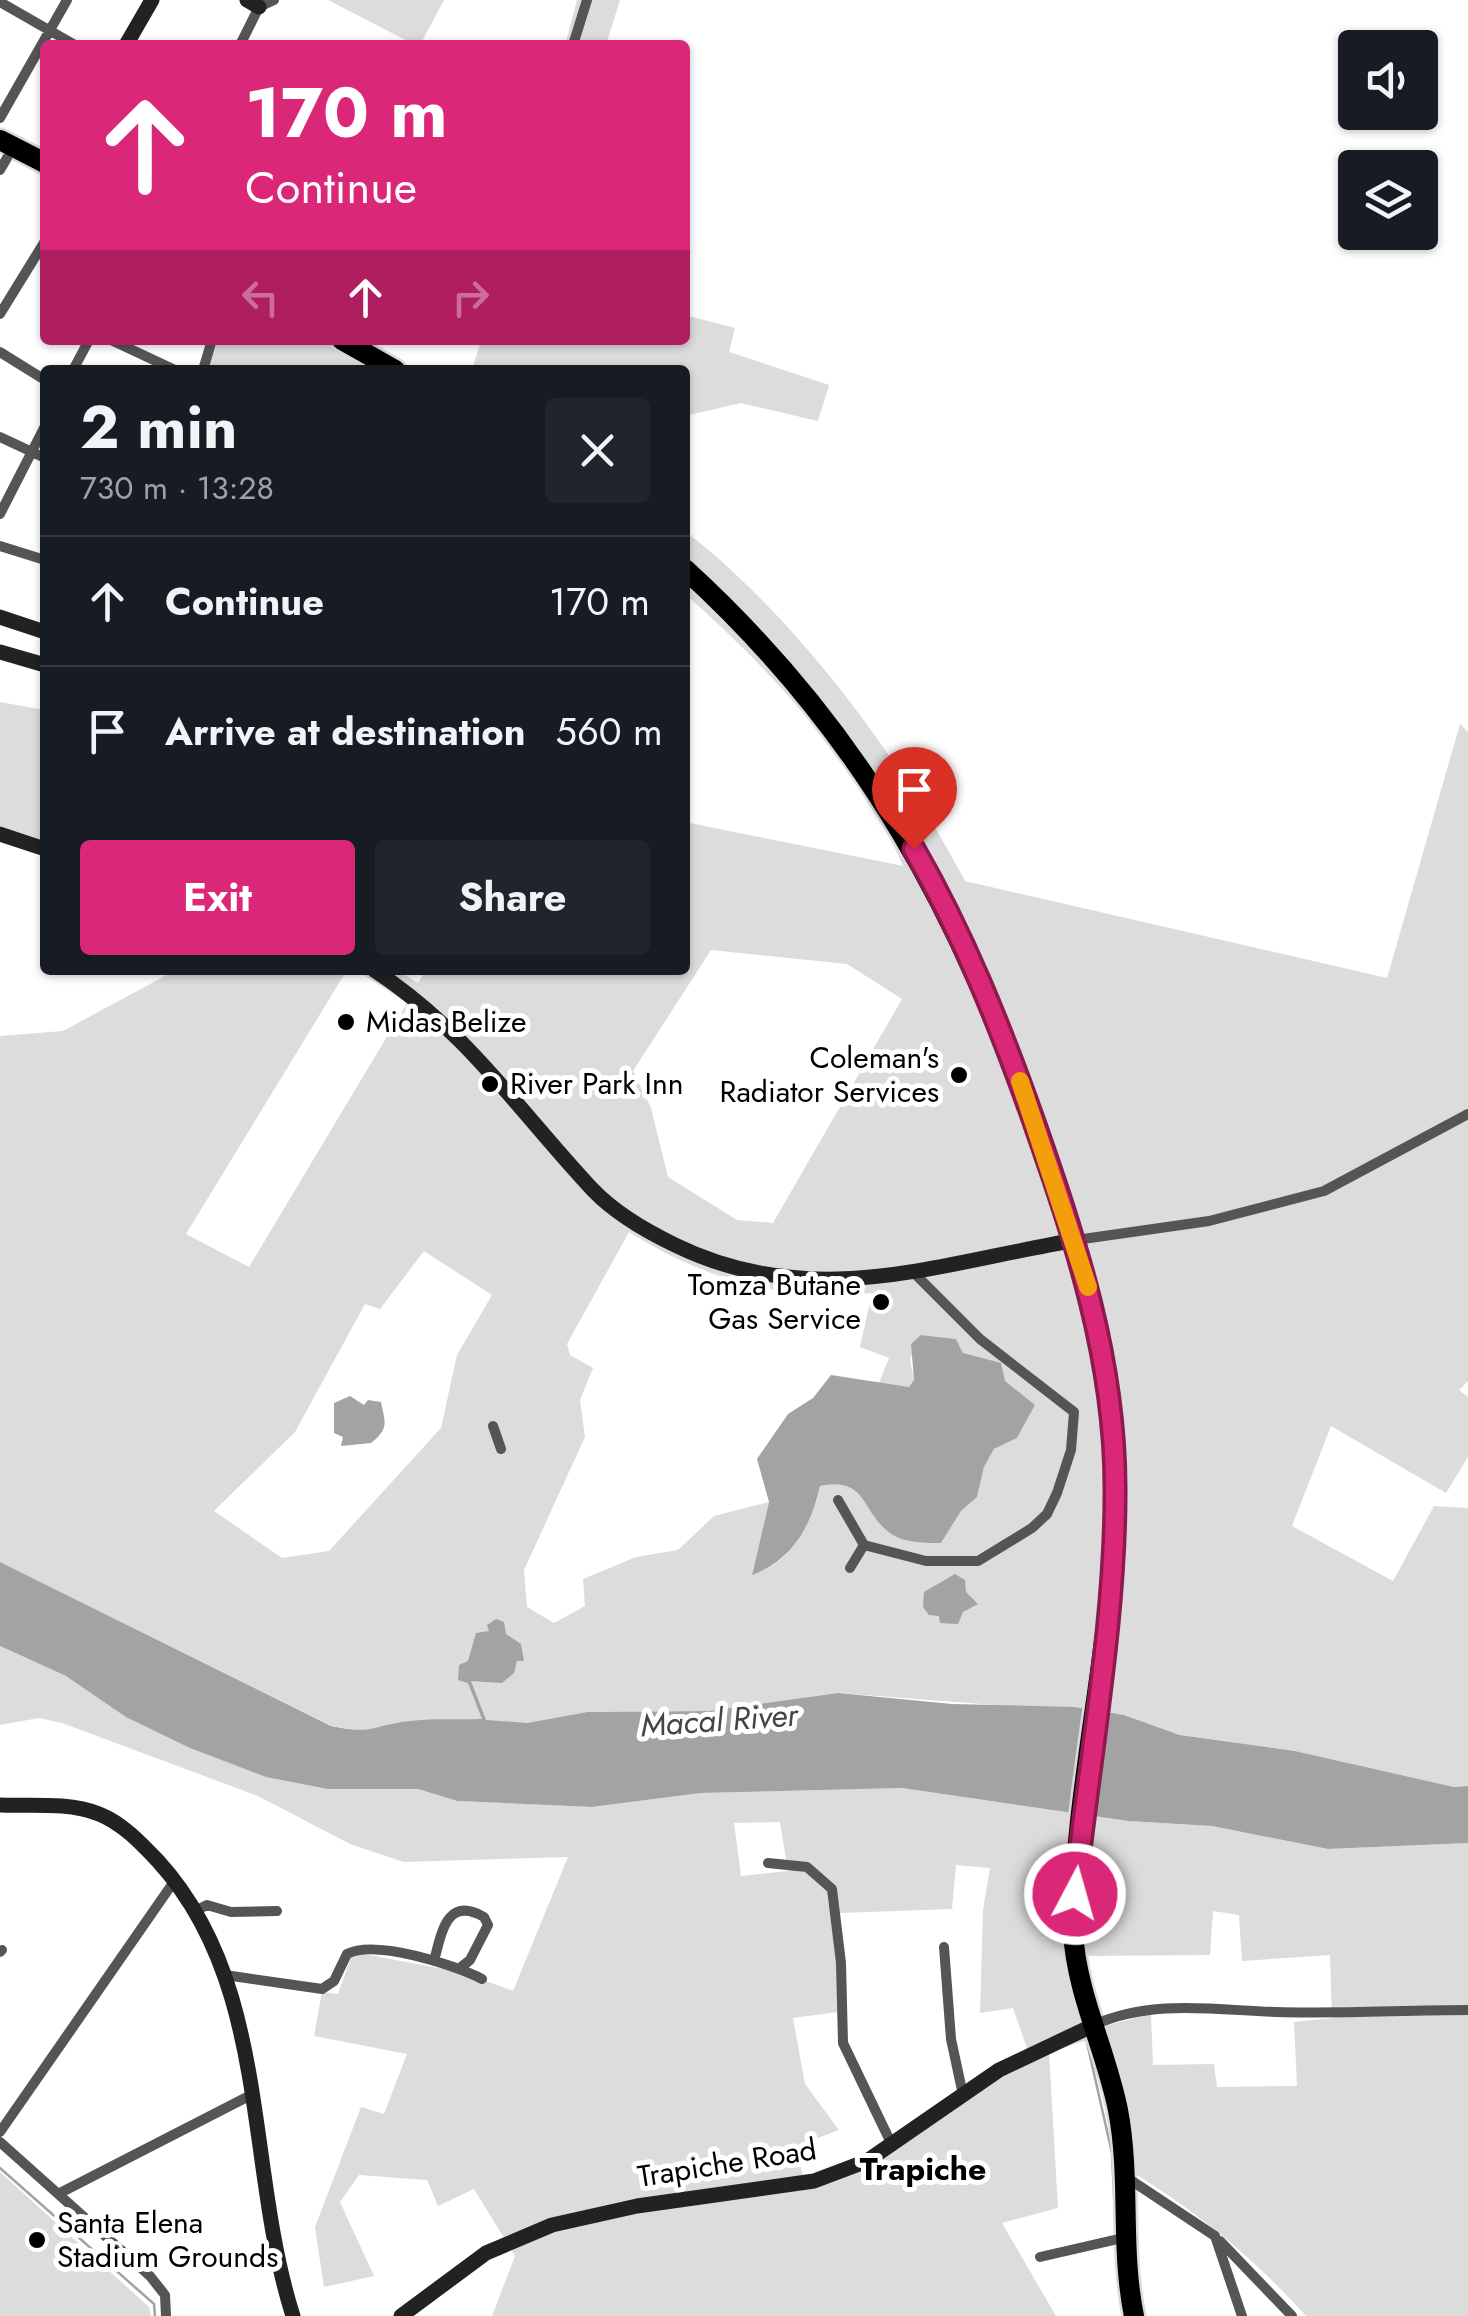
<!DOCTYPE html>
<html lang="en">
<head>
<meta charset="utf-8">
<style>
  body { margin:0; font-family:Jost,sans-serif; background:#20242c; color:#f1f3f6; height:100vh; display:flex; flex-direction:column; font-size:38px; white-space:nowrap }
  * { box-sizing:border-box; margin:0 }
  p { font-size:32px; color:#9ea1a6 }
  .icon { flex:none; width:55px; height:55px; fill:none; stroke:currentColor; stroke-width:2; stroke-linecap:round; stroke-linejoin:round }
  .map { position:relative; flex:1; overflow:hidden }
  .side { position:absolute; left:40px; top:365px; width:650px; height:610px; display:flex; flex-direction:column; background:#171b24; border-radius:10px; box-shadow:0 2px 8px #0004 }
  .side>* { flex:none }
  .banner { position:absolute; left:40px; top:40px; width:650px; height:305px; border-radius:10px; box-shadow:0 2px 8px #0004; background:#db2777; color:#fff; overflow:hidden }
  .tools { position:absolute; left:1338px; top:30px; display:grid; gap:20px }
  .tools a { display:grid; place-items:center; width:100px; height:100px; border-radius:10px; background:#171b24; box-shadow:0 2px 8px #0004; font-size:50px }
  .pin { position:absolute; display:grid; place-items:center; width:85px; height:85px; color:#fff; margin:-102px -42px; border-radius:50% 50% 50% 0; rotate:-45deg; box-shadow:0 0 10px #0007 }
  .pin .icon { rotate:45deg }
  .me { position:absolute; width:110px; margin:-55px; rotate:6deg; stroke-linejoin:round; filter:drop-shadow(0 0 8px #0008) }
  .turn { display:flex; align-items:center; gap:35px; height:210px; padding:0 40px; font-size:45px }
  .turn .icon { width:130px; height:130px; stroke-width:2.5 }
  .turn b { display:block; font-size:70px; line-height:85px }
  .lanes { display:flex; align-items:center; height:95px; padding:0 40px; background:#0003; justify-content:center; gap:50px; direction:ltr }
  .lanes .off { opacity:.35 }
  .round { display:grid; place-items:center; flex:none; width:105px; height:105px; border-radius:10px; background:#20242c }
  .headline { display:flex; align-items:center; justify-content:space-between; height:170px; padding:0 40px }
  h1 { font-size:60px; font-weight:700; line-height:75px }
  .button { display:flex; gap:20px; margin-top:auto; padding:20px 40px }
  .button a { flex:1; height:115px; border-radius:10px; background:#db2777; color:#fff; font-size:40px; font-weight:700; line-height:115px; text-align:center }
  .button a+a { background:#20242c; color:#f1f3f6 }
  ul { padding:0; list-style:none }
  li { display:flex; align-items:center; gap:30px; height:130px; padding:0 40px; border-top:2px solid #363941 }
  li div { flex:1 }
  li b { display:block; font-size:38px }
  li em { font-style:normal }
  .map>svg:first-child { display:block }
  .green { fill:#dcdcdc; fill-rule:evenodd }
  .water { fill:#a3a3a3 }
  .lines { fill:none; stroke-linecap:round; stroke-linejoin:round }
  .stream { stroke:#a3a3a3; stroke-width:2.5 }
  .highway-casing { stroke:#dbdbdb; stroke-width:25 }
  .street { stroke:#555; stroke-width:10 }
  .secondary { stroke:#222; stroke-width:15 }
  .highway { stroke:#000; stroke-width:20 }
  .route-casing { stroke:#8e194d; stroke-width:25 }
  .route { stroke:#db2777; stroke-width:18 }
  .slow { stroke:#f59e0b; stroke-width:18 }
  .poi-dot { fill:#000; stroke:#fff; stroke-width:4 }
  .labels { text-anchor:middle; stroke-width:10; stroke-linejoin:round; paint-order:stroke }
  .poi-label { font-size:30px; fill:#000; stroke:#fff; text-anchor:start }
  .street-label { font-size:30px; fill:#000; stroke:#fff }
  .water-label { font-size:32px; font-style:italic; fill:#444; stroke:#fff }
  .neighbourhood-label { font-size:32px; font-weight:bold; fill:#000; stroke:#fff }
</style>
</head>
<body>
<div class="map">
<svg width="1468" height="2316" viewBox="0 0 1468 2316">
  <rect width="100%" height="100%" fill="#fff"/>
  <!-- green -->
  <path class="green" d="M328,0H444L420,45H415Z
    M577,0H620L606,45H565Z
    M685,315L735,328L729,352L829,385L818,421L741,403L685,416V370H472L481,340H685Z
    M218,340H337L389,370H208Z
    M685,531C797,618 899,756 965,881L1387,978L1460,724L1468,732V1381L1459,1390L1468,1397V1457L1446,1493L1331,1426L1292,1526L1393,1581L1434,1506L1468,1508V1786L1454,1787L1295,1751L1181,1735L1124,1715L838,1693L709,1711L587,1712L527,1723L412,1721L369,1732L332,1726L0,1562V1036L63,1031L176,970H347L186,1234L249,1267L407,1003L356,970H397L418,983L426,970H685V822L903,866C861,767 765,664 685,594ZM711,950L847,964L902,999L773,1223L737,1220L668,1177L651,1108L633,1071ZM629,1232C705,1280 781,1301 872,1293L860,1347L889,1358L879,1383L909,1387L914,1380L910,1359L921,1335L956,1339L963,1353L1035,1405L1017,1438L994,1449L984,1467L977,1497L961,1511L941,1543L874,1513L854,1488L842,1482L820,1486C812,1523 792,1564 752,1574L769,1502L714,1516L678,1550L636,1557L583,1579L585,1606L554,1623L527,1607L524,1570L585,1437L580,1400L593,1368L570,1355L567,1344ZM424,1251L492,1295L457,1355L441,1428L329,1551L282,1558L214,1511L295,1432L365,1304L380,1309Z
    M0,702L45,710V841L0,826Z
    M0,1646L66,1676L190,1748L266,1777L326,1789H418L457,1801L593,1807L701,1793L902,1788L1128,1821L1212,1826L1328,1849L1468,1843V2316H1306C1254,2258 1200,2214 1134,2173L1104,2026L1151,2014L1153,2065L1214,2064L1217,2087L1297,2086L1294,2022L1332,2018L1330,1955L1242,1961L1239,1915L1213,1911L1210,1955L1083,1956L1070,1873L1091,2039L1049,2052L1058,2208L1002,2223L1056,2316H492L515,2256L474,2189L438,2206L427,2180L359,2175L340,2202L374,2276L324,2287L315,2227L361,2107L384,2114L407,2054L314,2036L322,1992L338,1994L353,1952L465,1973L513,1991L568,1857L404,1862L350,1844L258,1796L62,1723L39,1718L0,1725ZM780,1822L788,1871L741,1876L734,1823ZM956,1865L990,1868L983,1910L980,2013L1013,2008L1030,2057L874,2164L806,2186L795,2147L839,2130L805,2084L793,2018L845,2011L840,1913L952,1909Z
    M0,2172L149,2307L151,2316H0Z"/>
  <!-- water -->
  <path class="water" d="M921,1335L956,1339L963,1353L1001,1363L1005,1381L1035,1405L1017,1438L994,1449L984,1467L977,1497L961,1511L941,1543C927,1543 906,1543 893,1535C860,1514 869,1476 820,1486C811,1526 793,1560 752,1575L769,1502L757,1459L788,1414L813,1398L831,1375L909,1387L914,1380L911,1344Z
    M350,1396L364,1405L368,1400L381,1402C384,1420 391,1428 371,1443L341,1446L343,1437L334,1433V1403Z
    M0,1562L331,1726C371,1734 367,1728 402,1722C428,1718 456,1720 482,1719L468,1683L458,1680L459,1665L468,1661L476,1633L489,1631L487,1625L496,1619L504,1622L506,1634L521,1644L524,1661H517L514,1673L502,1683L471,1681L486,1720L527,1723L587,1712L709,1711L838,1693L952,1704L1074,1707L1124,1715L1180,1735L1295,1751L1454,1787L1468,1786V1843L1328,1849L1212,1826L1128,1821L902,1788L701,1793L592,1807L457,1801L418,1789H327L266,1777L190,1748L126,1717L66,1676L0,1646Z
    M955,1574L965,1580L966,1592L978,1604L963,1612L958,1624L940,1623L939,1616L929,1615L923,1607L924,1592Z"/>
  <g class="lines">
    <!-- stream -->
    <path class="stream" d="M1064,1909L1065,1892
      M1066,1957L1081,2021
      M1085,2034L1112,2153L1116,2238
      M0,2168L154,2304L155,2316
      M1116,2246L1123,2312"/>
    <defs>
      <path id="highway" d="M0,140L45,163
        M342,340L395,370
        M685,569C868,736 958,912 1041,1141C1081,1252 1115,1367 1115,1487C1116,1636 1074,1783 1073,1931C1076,1993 1106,2050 1118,2110C1131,2178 1120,2248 1134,2316"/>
    </defs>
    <!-- highway casing -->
    <use href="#highway" class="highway-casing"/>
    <!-- street -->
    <path class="street" d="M0,2L75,45
      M240,45L259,7L274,0
      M573,45L587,0
      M0,118L67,0
      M0,170L7,158
      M0,314L45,241
      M111,340L175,370
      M0,352L45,380
      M73,370L89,340
      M203,370L212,340
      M0,437L45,458
      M0,514L45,426
      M0,546L45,560
      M1076,1240L1209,1221L1324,1191L1468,1114
      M493,1426L501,1449
      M838,1500L864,1545
      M850,1568L864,1545L926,1561H978L1032,1528L1047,1514L1057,1493L1071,1450L1074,1412L980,1339L913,1272
      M768,1863L807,1867L832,1889L841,1963L843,2043L892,2145
      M197,1910L207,1905L231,1912L277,1911
      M944,1947L951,2039L963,2095
      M0,1952L2,1950
      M434,1961C442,1931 447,1896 484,1917L488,1925L470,1960L460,1968
      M225,1975L322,1989L334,1981L347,1954C375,1939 455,1965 482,1979
      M1094,2025C1152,1999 1214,2010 1276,2012C1340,2014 1404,2010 1468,2010
      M0,2132L175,1880
      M0,2142L150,2276L165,2295L166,2316
      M1126,2177L1215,2236L1242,2316
      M58,2194L251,2095
      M1220,2241L1292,2316
      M1040,2257L1127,2237"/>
    <!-- secondary -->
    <path class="secondary" d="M247,0L259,7
      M126,45L152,0
      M0,617L45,632
      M0,652L45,665
      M0,834L45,849
      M374,970C467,1031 519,1111 593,1190C615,1213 646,1231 675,1245C812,1312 936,1264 1076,1240
      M0,1805C31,1806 69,1802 99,1814C122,1823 141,1843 158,1861C271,1985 245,2166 293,2316
      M401,2316L486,2253L552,2225L637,2206L814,2181L867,2161L999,2070L1094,2025"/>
    <!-- highway -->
    <use href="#highway" class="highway"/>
  </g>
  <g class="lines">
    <defs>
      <path id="route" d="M914,849C963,934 1000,1026 1033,1119C1075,1239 1115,1358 1115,1487C1116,1619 1089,1761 1075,1894"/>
    </defs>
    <!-- route casing -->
    <use href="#route" class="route-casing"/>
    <!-- route -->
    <use href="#route" class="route"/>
    <!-- slow -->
    <path class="slow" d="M1020,1081L1088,1287"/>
  </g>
  <!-- markers -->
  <g class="poi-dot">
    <circle cx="346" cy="1022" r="10"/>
    <circle cx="959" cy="1075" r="10"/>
    <circle cx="490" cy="1084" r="10"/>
    <circle cx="881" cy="1302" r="10"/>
    <circle cx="37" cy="2240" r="10"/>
  </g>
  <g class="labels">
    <!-- poi labels -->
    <g class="poi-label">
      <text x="366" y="1032">Midas Belize</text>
      <text x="939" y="1068" text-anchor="end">Coleman's<tspan x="939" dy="34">Radiator Services</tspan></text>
      <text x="510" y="1094">River Park Inn</text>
      <text x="861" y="1295" text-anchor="end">Tomza Butane<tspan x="861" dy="34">Gas Service</tspan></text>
      <text x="57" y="2233">Santa Elena<tspan x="57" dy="34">Stadium Grounds</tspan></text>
    </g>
    <!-- street labels -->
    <g class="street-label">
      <text transform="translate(727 2163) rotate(-9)" y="10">Trapiche Road</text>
    </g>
    <!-- water labels -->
    <g class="water-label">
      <text transform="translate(719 1720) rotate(-4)" y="11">Macal River</text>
    </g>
    <!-- neighbourhood labels -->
    <g class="neighbourhood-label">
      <text x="923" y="2180">Trapiche</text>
    </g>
  </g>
</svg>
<div class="tools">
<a><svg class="icon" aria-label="sound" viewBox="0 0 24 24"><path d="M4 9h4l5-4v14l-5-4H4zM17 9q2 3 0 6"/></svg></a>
<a><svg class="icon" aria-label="layers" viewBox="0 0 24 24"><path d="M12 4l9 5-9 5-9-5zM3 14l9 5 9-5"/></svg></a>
</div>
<div class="pin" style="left:914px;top:849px;background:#d93025"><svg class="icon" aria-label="arrive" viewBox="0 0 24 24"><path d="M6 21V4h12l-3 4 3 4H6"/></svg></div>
<svg class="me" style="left:1075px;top:1894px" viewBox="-20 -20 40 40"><circle r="17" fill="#db2777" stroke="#fff" stroke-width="3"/><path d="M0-11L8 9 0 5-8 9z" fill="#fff"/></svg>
<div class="banner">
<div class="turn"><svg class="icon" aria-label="ahead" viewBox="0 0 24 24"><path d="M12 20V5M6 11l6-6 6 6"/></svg><div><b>170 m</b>Continue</div></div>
<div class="lanes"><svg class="icon off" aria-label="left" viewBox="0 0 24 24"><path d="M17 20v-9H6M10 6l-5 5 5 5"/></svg><svg class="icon" aria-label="ahead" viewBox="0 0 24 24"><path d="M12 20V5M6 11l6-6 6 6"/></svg><svg class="icon off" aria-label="right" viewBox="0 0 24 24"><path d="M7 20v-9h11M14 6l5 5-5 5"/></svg></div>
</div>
<section class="side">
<div class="headline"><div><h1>2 min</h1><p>730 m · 13:28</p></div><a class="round"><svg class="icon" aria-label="close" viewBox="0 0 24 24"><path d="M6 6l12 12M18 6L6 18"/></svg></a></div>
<ul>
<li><svg class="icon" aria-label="ahead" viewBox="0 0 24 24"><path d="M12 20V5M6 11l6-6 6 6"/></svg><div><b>Continue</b></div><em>170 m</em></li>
<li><svg class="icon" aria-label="arrive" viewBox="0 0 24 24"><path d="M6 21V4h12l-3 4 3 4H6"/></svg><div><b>Arrive at destination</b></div><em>560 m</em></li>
</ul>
<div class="button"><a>Exit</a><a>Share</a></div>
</section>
</div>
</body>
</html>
